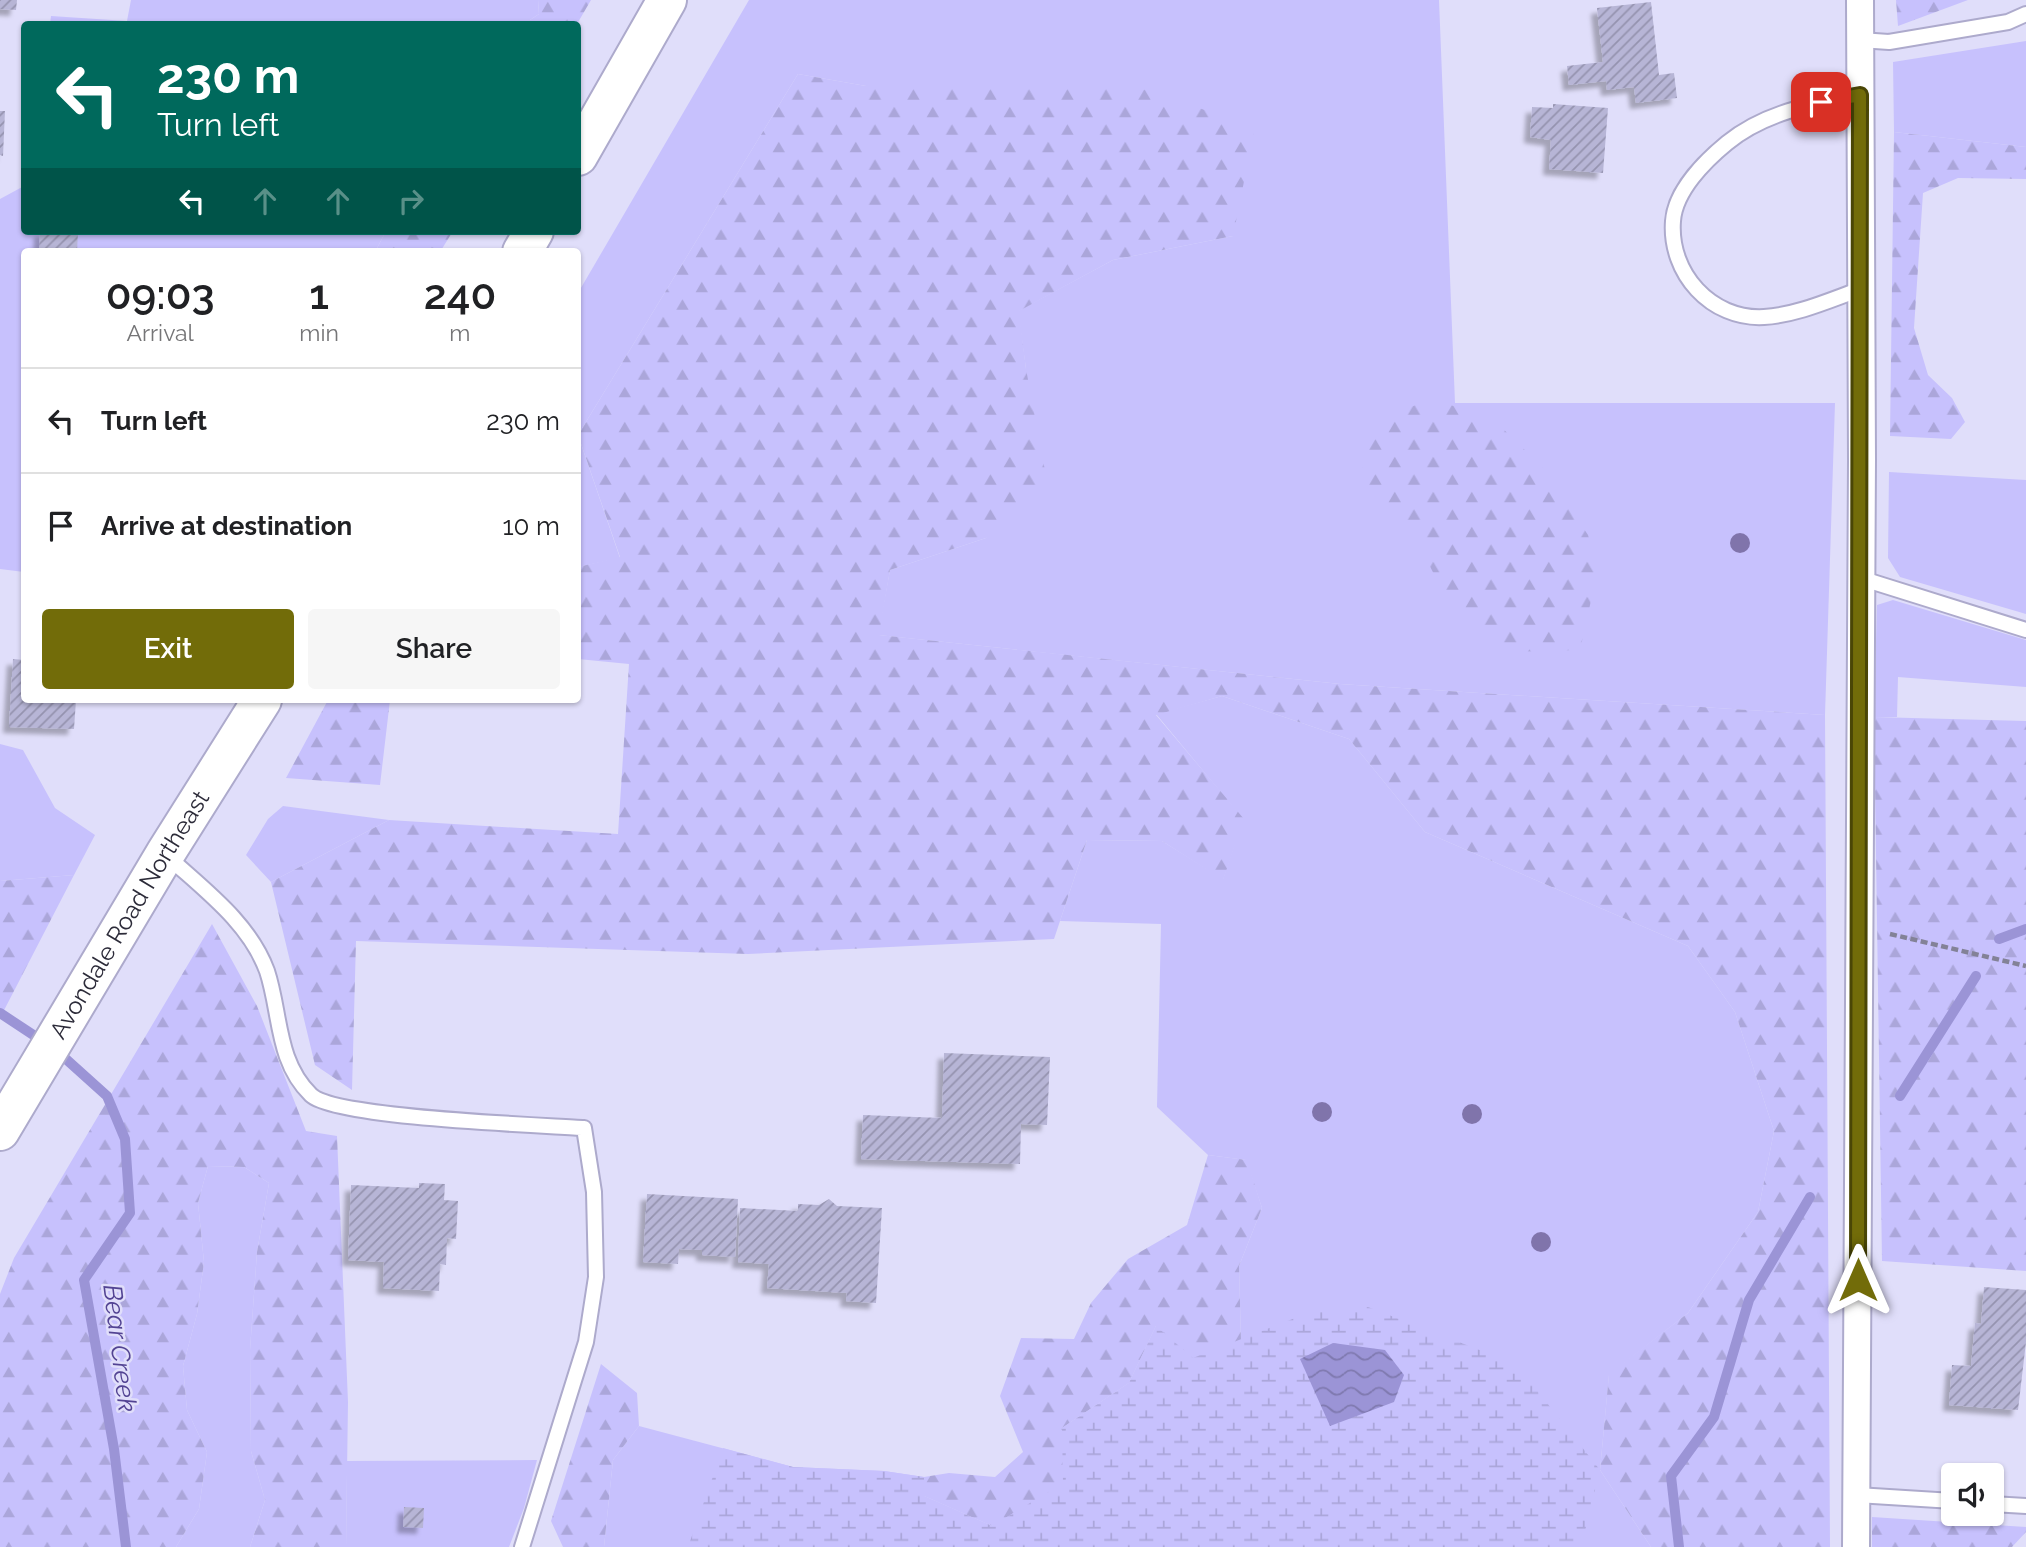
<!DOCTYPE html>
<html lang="en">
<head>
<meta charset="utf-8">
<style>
  body { margin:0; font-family:Raleway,sans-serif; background:#f6f6f6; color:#202124; height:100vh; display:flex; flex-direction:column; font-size:26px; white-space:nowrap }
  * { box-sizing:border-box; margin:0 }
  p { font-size:23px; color:#757577 }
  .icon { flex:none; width:38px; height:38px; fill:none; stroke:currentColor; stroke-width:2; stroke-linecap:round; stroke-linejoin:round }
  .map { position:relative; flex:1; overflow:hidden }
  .drawer { position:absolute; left:21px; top:248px; width:560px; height:455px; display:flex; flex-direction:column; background:#fff; border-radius:7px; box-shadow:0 2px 5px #0004 }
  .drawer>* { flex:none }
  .top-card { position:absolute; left:21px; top:21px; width:560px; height:214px; border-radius:7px; box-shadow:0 2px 5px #0004; background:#00695c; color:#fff; overflow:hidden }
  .fabs { position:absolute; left:1941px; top:1463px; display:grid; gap:14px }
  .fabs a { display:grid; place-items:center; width:63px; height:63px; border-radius:7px; background:#fff; box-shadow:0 2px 5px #0004; font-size:35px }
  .pin { position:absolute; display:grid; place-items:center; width:60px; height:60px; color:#fff; margin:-30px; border-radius:14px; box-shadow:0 4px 10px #0006 }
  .me { position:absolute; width:77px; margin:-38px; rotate:0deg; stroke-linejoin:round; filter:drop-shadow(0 0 5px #0008) }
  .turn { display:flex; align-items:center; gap:24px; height:147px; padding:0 21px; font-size:32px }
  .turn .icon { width:91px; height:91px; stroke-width:2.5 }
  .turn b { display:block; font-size:49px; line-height:60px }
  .lanes { display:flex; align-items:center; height:66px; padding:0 21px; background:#0003; justify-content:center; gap:35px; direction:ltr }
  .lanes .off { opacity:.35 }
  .eta { display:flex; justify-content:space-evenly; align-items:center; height:119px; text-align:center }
  .eta b { font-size:42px; font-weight:600; line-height:49px }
  .cta { display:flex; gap:14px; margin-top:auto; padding:14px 21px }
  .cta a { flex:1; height:80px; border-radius:7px; background:#726c09; color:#fff; font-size:28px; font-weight:600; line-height:80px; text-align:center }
  .cta a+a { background:#f6f6f6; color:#202124 }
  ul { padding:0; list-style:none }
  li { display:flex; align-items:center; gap:21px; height:105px; padding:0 21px; border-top:2px solid #e0e0e0 }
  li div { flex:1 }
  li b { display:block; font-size:26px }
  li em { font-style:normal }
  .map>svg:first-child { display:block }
  .grass { fill:#c7c1fd }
  .forest { fill:url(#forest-firs) }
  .wetland { fill:url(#wetland-marsh) }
  .water { fill:url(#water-waves) }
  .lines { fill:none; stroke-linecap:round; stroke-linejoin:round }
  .stream { stroke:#9b94d6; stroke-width:10 }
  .building { fill:url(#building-hatch); filter:url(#shadow) }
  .lane-casing { stroke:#adaacc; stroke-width:18 }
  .street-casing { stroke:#adaacc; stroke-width:30 }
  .secondary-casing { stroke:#adaacc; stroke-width:42 }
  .path { stroke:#838297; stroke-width:4.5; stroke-dasharray:7 3.5; stroke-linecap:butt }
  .lane { stroke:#fff; stroke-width:14 }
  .street { stroke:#fff; stroke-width:26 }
  .secondary { stroke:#fff; stroke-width:38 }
  .tree { fill:#8074ab }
  .route-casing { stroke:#4a4606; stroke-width:18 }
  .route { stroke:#726c09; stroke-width:12 }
  .labels { text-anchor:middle; stroke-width:5; stroke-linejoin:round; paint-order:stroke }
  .street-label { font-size:24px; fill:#2c2b39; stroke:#e0defa }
  .water-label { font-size:26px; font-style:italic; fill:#524393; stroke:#e0defa }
</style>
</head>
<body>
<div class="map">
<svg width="2026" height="1547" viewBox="0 0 2026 1547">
  <defs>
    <pattern id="forest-firs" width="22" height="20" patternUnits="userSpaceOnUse" patternTransform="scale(1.75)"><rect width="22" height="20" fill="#c7c1fd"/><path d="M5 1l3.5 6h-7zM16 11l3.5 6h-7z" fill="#aba6da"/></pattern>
    <pattern id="wetland-marsh" width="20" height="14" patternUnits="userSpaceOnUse" patternTransform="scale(1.75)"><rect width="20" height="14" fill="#c7c1fd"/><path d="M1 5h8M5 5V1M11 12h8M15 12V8" fill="none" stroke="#aba6da"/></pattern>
    <pattern id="water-waves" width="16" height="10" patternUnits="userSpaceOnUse" patternTransform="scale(1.75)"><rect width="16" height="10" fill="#9b94d6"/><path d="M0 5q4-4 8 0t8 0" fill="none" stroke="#7f79af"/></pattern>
    <pattern id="building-hatch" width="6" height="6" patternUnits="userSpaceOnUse" patternTransform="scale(1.75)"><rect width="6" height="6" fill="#b7b5d6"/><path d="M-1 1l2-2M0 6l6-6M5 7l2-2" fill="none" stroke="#9593af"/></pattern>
    <filter id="shadow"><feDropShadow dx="-6" dy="6" stdDeviation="2" flood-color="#0004"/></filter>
  </defs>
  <rect width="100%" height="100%" fill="#e0defa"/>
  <!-- grass -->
  <path class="grass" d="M131,0H538L539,14L524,24H50L51,16L127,21Z
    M749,0H1439L1455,403H1835L1825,715L1340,684L878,635L890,570L986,538L1026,369L1018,311L1113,260L1233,236L866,86L798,74L578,435V293Z
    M2026,41V147L1894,132L1893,62Z
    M24,186V231H386L375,252H24V572L0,569V199Z
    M578,435L620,558L578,567Z
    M1889,472L2026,480V614L1900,577L1888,558Z
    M1893,600L2026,640V687L1898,677L1897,717H1874L1877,605Z
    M1222,696L1349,739L1425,832L1688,946L1735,1012L1774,1131L1758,1212L1688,1313L1609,1375L1600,1470L1651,1547H604L613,1460L639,1426L793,1467L884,1471L924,1477V1496L992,1526L1062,1428L1129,1383L1156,1326L1241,1341L1239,1266L1262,1208L1246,1160L1208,1155L1157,1107L1161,924L1060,921L1087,840L1162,841L1223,879L1243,819L1156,714Z
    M0,744L23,750L55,808L95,835L74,875L0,881Z
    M283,806L389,820L271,882L246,855L268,819Z
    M208,1166L244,1167L269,1183L257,1252L250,1350L251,1451L265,1500L250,1547H176L199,1509L207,1452L187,1410L183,1366L197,1314L204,1262L198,1203Z
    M537,1460L524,1508L509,1547H346L347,1461Z"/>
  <!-- forest -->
  <path class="forest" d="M538,0H591L577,24H524L539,14Z
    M1896,0H1968L1898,26Z
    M798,74L866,86L1128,84L1255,127L1233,236L1113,260L1019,311L1026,369L1046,476L986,538L890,570L879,635L1340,684L1825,715L1830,1547H1651L1600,1470L1609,1374L1688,1313L1758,1212L1774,1131L1735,1012L1688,946L1425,832L1349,739L1222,696L1156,715L1244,819L1223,880L1162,841L1087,840L1054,939L748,954L356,941L352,1090L315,1065L271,882L389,820L618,834L629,664L578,659V567L620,557L578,435Z
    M1894,132L2026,147V179L1958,178L1923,193L1914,328L1928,375L1952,398L1965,422L1951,439L1890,436Z
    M386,231H453L440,252H375Z
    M1432,399L1493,419L1544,469L1588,535L1598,569L1580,650L1508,652L1451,607L1408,524L1360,477L1376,420Z
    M328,700H390L380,785L286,778Z
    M1874,717L2026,721V1271L1882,1261Z
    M74,875L0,1018V881Z
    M212,924L257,1006L306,1131L337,1136L348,1402L346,1547H250L265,1500L251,1451L250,1350L257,1252L269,1183L244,1167L208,1166L198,1203L204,1262L197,1314L183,1366L187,1410L207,1452L199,1509L176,1547H0V1294L14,1258Z
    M1208,1155L1247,1160L1262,1208L1239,1266L1241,1341L1193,1358L1156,1326L1129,1383L1062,1428L1063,1483L992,1526L924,1496V1477L949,1473L995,1477L1023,1452L1000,1396L1021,1338L1074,1339L1091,1303L1128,1259L1187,1225Z
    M601,1364L637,1393L639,1426L613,1460L604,1547H563L551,1521Z
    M1872,1517L2026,1527V1532L2012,1547H1872Z"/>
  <!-- wetland -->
  <path class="wetland" d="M1368,1307L1516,1364L1600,1470L1581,1547H688L723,1448L793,1467L884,1471L924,1477V1496L992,1526L1063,1483L1062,1428L1129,1383L1156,1326L1193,1358L1308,1313Z"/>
  <!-- water -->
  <path class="water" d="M1333,1343L1385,1350L1404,1375L1394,1402L1330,1426L1300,1359Z"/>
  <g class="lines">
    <!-- stream -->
    <path class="stream" d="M1999,939L2026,929
      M0,1013L44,1042
      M57,1051L107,1096L125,1139L130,1213L84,1280L114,1449L126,1547
      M1900,1096L1976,976
      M1679,1547L1671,1476L1714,1417L1749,1300L1810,1197"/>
  </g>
  <!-- building -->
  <path class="building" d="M0,0H17L16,10L0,9Z
    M1651,2L1659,75L1674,73L1677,98L1636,103L1634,87L1607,90L1606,81L1569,85L1567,66L1603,62L1597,8Z
    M1553,104L1608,108L1603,173L1549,169L1551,140L1530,137L1532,107L1553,108Z
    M0,111H5L3,156L0,155Z
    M40,231H78L77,252H39Z
    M13,659L24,660V700H76L74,729L9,727Z
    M944,1053L1050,1057L1047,1125L1021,1124L1020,1164L861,1159L863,1115L942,1118Z
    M419,1183L445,1184L444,1200L458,1201L456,1239L447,1238L446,1265L440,1264L439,1291L383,1288L384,1262L348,1260L351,1185L419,1188Z
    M647,1194L738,1199L735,1257L702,1255V1250L679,1249L678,1264L643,1262Z
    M829,1199L837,1206L882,1208L876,1303L846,1301L847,1293L767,1288L769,1264L738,1262L740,1208L798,1211V1204L819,1205Z
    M1984,1287L2026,1290V1342L2018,1410L1949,1405L1952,1365L1971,1366L1975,1323L1981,1324Z
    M404,1507L424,1508L423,1528L403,1527Z"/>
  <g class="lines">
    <defs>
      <path id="lane" d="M1860,40L1889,42L2008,22L2026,14
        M1860,95C1812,104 1765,112 1727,143C1705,161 1675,191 1673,221C1669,273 1711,320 1764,317C1797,315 1830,300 1861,289
        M1860,578L2026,630
        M166,855C203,889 249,922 267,971C281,1013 276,1061 311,1095C335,1118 539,1125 584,1128L594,1192L596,1277L586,1342L522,1547
        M1857,1495L1953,1501
        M1992,1504L2026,1506"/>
      <path id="street" d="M1856,1547L1862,460L1860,0"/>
      <g id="secondary">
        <path d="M578,156L667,0"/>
        <path d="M522,252L534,231"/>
        <path id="s1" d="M0,1131L165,854L262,700"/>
      </g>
    </defs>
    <!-- lane casing -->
    <use href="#lane" class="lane-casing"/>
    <!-- street casing -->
    <use href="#street" class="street-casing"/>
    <!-- secondary casing -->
    <use href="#secondary" class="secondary-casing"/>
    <!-- path -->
    <path class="path" d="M1890,934L2026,966"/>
    <!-- lane -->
    <use href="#lane" class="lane"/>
    <!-- street -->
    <use href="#street" class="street"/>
    <!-- secondary -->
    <use href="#secondary" class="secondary"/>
  </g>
  <!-- trees -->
  <g class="tree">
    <circle cx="1740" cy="543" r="10"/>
    <circle cx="1322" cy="1112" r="10"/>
    <circle cx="1472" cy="1114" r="10"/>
    <circle cx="1541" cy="1242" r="10"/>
  </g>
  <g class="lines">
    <defs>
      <path id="route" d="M1821,102L1860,95L1858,1280"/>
    </defs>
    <!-- route casing -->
    <use href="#route" class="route-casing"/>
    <!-- route -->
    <use href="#route" class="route"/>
  </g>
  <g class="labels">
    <!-- street labels -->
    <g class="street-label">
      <text dy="8" stroke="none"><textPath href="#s1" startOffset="252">Avondale Road Northeast</textPath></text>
    </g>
    <!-- water labels -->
    <g class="water-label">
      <text transform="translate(120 1348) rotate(83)" y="9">Bear Creek</text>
    </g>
  </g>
</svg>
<div class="fabs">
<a><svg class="icon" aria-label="sound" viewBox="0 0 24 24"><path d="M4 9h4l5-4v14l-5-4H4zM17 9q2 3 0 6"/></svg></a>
</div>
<div class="pin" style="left:1821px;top:102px;background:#d93025"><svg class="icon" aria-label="arrive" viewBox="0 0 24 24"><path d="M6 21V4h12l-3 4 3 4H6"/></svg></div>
<svg class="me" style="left:1858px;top:1280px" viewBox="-20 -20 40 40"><path d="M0-17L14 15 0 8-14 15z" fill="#726c09" stroke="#fff" stroke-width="4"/></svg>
<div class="top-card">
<div class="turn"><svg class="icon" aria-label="left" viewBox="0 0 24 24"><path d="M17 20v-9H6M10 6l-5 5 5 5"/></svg><div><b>230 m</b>Turn left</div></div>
<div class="lanes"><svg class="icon" aria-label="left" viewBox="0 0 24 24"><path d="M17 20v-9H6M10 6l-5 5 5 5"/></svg><svg class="icon off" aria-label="ahead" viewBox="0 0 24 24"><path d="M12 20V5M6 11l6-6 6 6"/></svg><svg class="icon off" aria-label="ahead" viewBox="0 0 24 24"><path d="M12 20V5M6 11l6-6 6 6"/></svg><svg class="icon off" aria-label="right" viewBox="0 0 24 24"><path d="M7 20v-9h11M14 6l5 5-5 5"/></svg></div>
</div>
<section class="drawer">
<div class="eta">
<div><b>09:03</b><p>Arrival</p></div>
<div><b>1</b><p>min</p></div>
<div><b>240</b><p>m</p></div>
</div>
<ul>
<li><svg class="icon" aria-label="left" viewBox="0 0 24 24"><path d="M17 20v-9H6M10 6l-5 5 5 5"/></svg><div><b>Turn left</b></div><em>230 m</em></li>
<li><svg class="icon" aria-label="arrive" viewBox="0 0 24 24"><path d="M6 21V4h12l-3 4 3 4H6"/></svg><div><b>Arrive at destination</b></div><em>10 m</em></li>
</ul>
<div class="cta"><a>Exit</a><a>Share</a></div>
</section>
</div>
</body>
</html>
